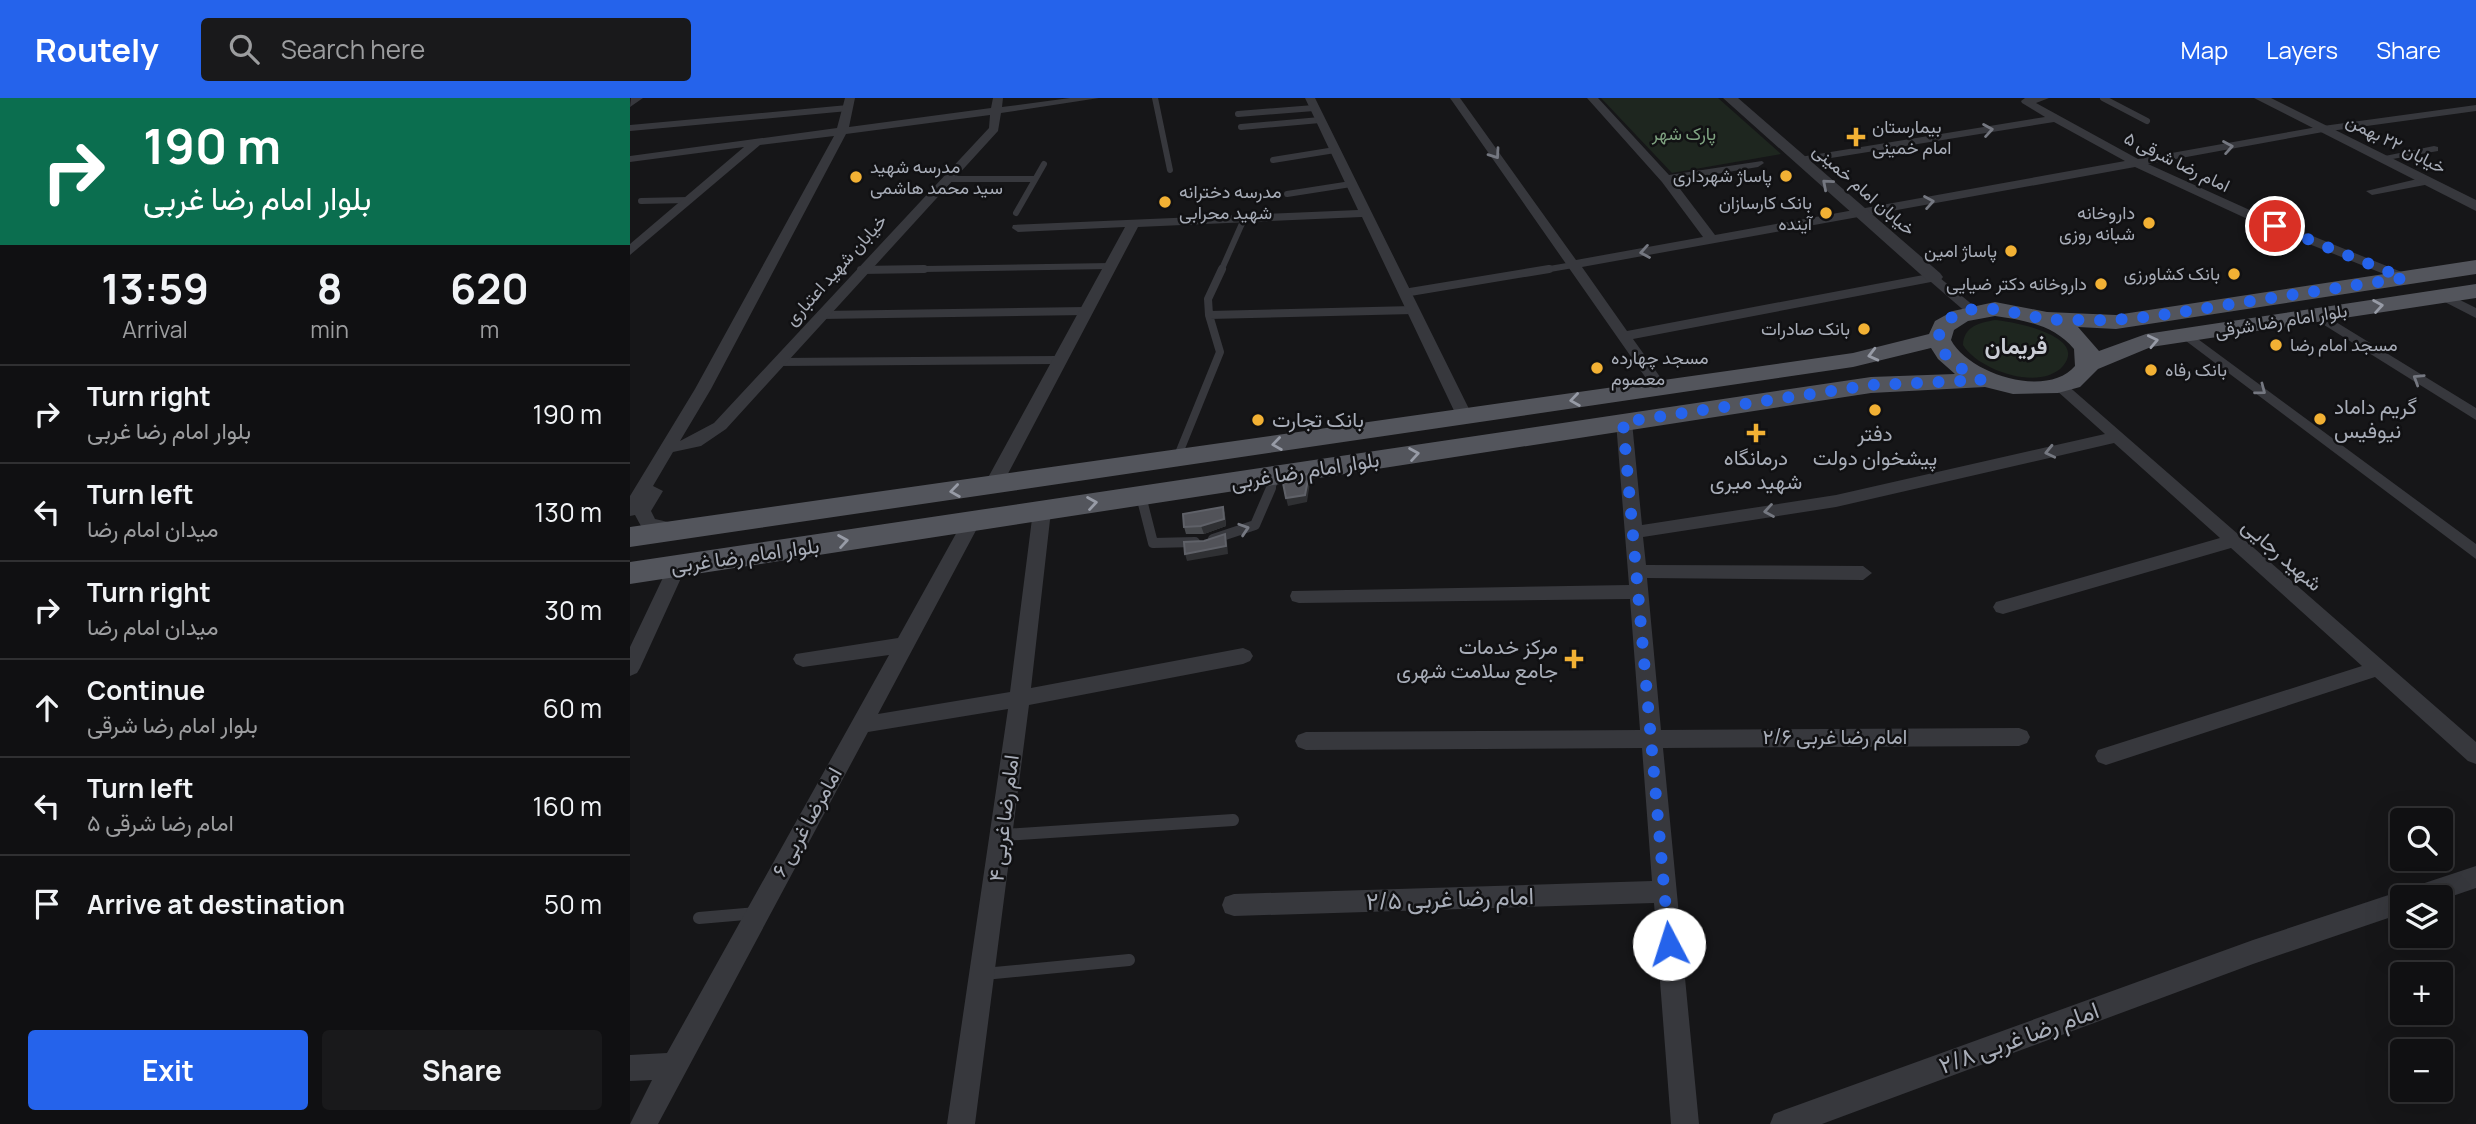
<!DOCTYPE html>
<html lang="en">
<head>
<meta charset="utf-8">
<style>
  body { margin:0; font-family:Manrope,Vazirmatn,sans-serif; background:#19191b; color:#f1f3f6; height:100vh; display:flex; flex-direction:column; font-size:26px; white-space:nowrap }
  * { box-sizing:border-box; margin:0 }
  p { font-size:23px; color:#9c9d9f }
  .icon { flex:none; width:38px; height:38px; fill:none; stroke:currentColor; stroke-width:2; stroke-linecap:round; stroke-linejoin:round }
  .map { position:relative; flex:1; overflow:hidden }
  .panel { display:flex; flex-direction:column; background:#101012; width:630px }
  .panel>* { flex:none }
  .guide { background:#0b6e4f; color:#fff; overflow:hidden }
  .buttons { position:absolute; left:1760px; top:710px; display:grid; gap:14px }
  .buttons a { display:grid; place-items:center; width:63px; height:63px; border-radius:7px; background:#101012; box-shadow:0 7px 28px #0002,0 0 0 2px #303032; font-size:35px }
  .pin { position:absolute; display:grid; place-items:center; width:60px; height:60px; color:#fff; margin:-30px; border:4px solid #fff; border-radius:50%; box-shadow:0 2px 7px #0007 }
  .me { position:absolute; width:77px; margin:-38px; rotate:355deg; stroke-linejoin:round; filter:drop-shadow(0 0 5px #0008) }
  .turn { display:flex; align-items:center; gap:24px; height:147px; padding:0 28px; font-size:32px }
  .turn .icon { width:91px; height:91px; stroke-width:2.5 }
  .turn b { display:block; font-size:49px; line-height:60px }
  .eta { display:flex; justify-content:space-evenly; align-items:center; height:119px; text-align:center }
  .eta b { font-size:42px; font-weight:700; line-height:49px }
  .action { display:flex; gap:14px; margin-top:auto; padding:14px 28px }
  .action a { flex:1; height:80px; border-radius:7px; background:#2563eb; color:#fff; font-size:28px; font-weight:700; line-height:80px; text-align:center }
  .action a+a { background:#19191b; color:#f1f3f6 }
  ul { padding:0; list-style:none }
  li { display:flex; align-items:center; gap:21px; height:98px; padding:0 28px; border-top:2px solid #303032 }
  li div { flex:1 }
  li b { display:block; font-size:26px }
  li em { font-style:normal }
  header { display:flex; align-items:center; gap:42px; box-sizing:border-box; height:98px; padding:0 35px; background:#2563eb; color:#fff }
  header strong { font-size:33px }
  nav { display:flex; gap:38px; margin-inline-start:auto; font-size:24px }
  .search { width:490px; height:63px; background:#19191b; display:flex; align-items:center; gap:18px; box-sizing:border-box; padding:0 24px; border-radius:7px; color:#9c9d9f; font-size:26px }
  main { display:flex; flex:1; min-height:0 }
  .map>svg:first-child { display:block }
  .green { fill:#1e261f }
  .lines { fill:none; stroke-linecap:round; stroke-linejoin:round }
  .service-far3 { stroke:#37383d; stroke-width:6 }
  .service-far2 { stroke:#37383d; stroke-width:8 }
  .service-far1 { stroke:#37383d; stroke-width:10 }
  .service { stroke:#37383d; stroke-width:12 }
  .minor { fill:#37383d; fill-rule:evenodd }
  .tertiary { fill:#37383d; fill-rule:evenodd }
  .primary { fill:#53555c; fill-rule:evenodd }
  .wall { fill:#47494d }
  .shaded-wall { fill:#2f3033 }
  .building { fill:#525359; stroke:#5f6168; stroke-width:2 }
  .oneway { stroke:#757881 }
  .oneway2 { stroke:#979ba6 }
  .route { stroke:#2563eb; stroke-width:12; stroke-dasharray:0 21.6 }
  .poi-dot { fill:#f2b134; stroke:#111113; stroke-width:2.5 }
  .labels { text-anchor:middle; stroke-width:5; stroke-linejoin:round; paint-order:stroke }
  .far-poi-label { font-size:18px; fill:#a8adb8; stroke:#111113; text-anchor:end }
  .far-park-label { font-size:18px; fill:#7fa381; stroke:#111113 }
  .far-street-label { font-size:18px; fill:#a8adb8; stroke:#111113 }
  .poi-label { font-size:21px; fill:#a8adb8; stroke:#111113; text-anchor:start }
  .street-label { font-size:21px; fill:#a8adb8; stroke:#111113 }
  .far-district-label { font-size:23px; font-weight:bold; fill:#c9ccd4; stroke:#111113 }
  .near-street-label { font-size:24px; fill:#a8adb8; stroke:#111113 }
</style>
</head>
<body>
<header>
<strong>Routely</strong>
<div class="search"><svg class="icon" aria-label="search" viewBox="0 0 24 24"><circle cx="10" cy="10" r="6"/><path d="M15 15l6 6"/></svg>Search here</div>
<nav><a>Map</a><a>Layers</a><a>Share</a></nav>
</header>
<main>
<section class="panel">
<div class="guide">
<div class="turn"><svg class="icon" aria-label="right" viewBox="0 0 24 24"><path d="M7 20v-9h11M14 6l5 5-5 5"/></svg><div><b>190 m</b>بلوار امام رضا غربی</div></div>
</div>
<div class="eta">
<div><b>13:59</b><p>Arrival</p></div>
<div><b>8</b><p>min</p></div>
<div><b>620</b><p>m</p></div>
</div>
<ul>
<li><svg class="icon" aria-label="right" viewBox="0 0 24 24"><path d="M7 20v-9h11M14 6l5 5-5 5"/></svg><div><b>Turn right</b><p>بلوار امام رضا غربی</p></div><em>190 m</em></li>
<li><svg class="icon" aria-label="left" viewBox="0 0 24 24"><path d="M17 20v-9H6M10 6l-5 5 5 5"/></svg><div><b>Turn left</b><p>میدان امام رضا</p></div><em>130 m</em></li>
<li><svg class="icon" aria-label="right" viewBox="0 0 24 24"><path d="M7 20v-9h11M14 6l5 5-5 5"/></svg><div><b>Turn right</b><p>میدان امام رضا</p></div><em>30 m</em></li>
<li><svg class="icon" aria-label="ahead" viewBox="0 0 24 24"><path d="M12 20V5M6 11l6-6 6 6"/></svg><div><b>Continue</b><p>بلوار امام رضا شرقی</p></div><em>60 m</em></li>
<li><svg class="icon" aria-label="left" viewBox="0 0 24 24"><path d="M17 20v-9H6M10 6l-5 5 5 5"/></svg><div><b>Turn left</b><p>امام رضا شرقی ۵</p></div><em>160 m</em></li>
<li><svg class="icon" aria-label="arrive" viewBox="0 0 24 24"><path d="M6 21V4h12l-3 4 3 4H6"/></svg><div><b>Arrive at destination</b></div><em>50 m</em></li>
</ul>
<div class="action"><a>Exit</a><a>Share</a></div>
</section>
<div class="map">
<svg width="1846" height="1026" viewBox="0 0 1846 1026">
  <rect width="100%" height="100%" fill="#161618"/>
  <!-- green -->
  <path class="green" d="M971,0H1088L1151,56L1042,75Z
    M1365,222C1380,223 1459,237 1433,268C1410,294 1348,272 1333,247C1334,228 1349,225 1365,222Z"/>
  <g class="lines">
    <!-- service-far3 -->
    <path class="service-far3" d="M525,0L540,72
      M1473,0L1517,23
      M608,16L684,10
      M611,29L690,22
      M0,30L218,10
      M643,62L705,52
      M316,81H405
      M657,96L721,86
      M11,103L59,102
      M386,115L414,66
      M231,172L481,168
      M591,173L614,121
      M908,173L943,167"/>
    <!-- service-far2 -->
    <path class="service-far2" d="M231,172L294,171
      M774,195L919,171
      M191,217L456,213
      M579,217L783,212
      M149,264L428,262
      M547,360L590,254L579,217L578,201L592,171
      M640,392L647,377"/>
    <!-- service-far1 -->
    <path class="service-far1" d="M511,398L523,445L565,444
      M583,441L625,427L641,390"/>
    <!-- service -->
    <path class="service" d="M373,737L603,722
      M69,820L127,815
      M354,876L499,862"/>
    <!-- minor -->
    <path class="minor" d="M13,0L0,9L1,0Z
      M215,0H225L219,29L361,10L363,0H373L372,9L440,0H469L371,15L368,33L96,331L71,348L43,354L23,388L33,393L21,413L25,421L51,427L54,431L51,435L45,437L12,430L5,417L0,418V398L65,291L204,38L130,47L0,157V146L114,49L0,64V58L207,30ZM360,17L359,30L84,325L50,343L81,291L216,36Z
      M675,0H685L843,319L841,322H829L827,319L732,119L508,129L372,387L363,393L357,391L354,387L495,129L388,134L382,130L383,127L728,112Z
      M820,0H830L946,162L1073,139L1032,84L957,0H968L1039,77L1132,63L1134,65L1128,69L1044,83L1085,137L1495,63L1424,24L1170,65L1164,62L1170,59L1415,19L1392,5L1391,3L1395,0H1419L1406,5L1508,61L1693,28L1846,7V13L1693,34L1518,66L1633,118L1779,177L1781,180L1774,184L1624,124L1505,69L952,169L997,233L1304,175L1350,213L1348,216H1338L1301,184L1003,241L1038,290L1030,295L1025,293Z
      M1804,48L1808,49V53L1751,63L1745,60Z
      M1796,79L1800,80V86L1742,97L1736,93Z
      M1814,194L1846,210V220L1809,201L1807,198Z
      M1688,213L1846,310V322L1683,220V214Z
      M1557,233L1846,446V461L1552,240L1550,237Z
      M1431,284L1436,286L1846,644V666L1838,663L1745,579L1476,667L1468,664L1465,658L1468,652L1732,568L1601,450L1373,516L1366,514L1363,509L1366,504L1590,440L1484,345L1206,409L1013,439L1016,467L1233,468L1242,475L1233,482L1017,480L1031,632L1389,630L1397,633L1400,639L1397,645L1389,648L1033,650L1069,1026H1041L1024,805L604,818L595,815L592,807L595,799L604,796L1022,783L1012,650L676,652L668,649L665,643L668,637L676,634L1010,632L1000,501L669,505L662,503L660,498L662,493L999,487L986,324L988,321L994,319L1002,324L1012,427L1206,397L1475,336L1426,292V286Z
      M412,407L421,413L401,590L613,550L620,553L623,558L620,563L613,566L399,607L345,1026H317L378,611L238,634L28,1026H0L22,982L0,983V957L37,955L259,557L173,569L166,566L163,561L166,556L268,540L333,423L342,417L351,423L248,616L380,594L403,413Z
      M48,461L57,467L10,570L7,575L0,578V549L39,467Z
      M1846,768V790L1811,802L1773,800V815L1623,866L1192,1026H1140L1144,1016L1154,1012L1623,842Z"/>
    <!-- tertiary -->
    <path class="tertiary" d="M1093,0H1108L1310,175L1313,179L1310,183H1298Z
      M1624,0H1641L1846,102V113Z"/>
    <!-- primary -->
    <path class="primary" d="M1846,162V176L1486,231L1448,229L1469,253L1516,236L1846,186V200L1521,249L1468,271L1450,289L1428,295L1383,296L1355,289L1241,295L0,486V464L1241,279L1325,276L1308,261L1301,250L1223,269L0,449V429L1223,255L1299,236L1305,223L1323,213L1365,204L1417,214L1486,217ZM1365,218C1394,222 1424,227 1444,251L1445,268C1417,301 1339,276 1321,242L1324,232L1338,223Z"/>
  </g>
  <!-- wall -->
  <path class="wall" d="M593,409L595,417L596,428L574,436H556L554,429Z"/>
  <!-- shaded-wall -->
  <path class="shaded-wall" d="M679,376L680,384L677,404L658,408L656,400Z
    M593,409L595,417L596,428L574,436L571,428Z
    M595,436L597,444L598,456L557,463L555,456Z"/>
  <!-- building -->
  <path class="building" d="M679,376L675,397L656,400L652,380Z
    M593,409L594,421L571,428L554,429L553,416Z
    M595,436L596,448L555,456L554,444L574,443Z"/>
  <!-- one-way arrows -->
  <defs><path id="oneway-chevron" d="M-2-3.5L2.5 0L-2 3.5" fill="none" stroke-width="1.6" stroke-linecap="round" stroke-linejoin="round" transform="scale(1.75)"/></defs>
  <g class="oneway">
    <use href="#oneway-chevron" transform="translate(1358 32) rotate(-9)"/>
    <use href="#oneway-chevron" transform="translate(1598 49) rotate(-10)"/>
    <use href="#oneway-chevron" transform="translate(865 56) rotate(55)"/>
    <use href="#oneway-chevron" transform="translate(1197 86) rotate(-139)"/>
    <use href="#oneway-chevron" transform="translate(1299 104) rotate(-10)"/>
    <use href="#oneway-chevron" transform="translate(1015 154) rotate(170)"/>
    <use href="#oneway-chevron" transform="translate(1788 281) rotate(-148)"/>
    <use href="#oneway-chevron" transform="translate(1631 292) rotate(37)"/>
    <use href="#oneway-chevron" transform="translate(1420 354) rotate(167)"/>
    <use href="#oneway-chevron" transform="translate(1139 413) rotate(171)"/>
    <use href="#oneway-chevron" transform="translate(614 431) rotate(-18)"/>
  </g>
  <g class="oneway2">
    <use href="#oneway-chevron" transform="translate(1748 208) rotate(-9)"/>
    <use href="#oneway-chevron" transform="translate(1523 243) rotate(-12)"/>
    <use href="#oneway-chevron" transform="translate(1243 257) rotate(166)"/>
    <use href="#oneway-chevron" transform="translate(945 302) rotate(172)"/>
    <use href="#oneway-chevron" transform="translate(647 346) rotate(172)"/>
    <use href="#oneway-chevron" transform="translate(784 356) rotate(-9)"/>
    <use href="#oneway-chevron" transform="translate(325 393) rotate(172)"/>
    <use href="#oneway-chevron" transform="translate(462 405) rotate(-9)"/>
    <use href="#oneway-chevron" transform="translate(213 443) rotate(-9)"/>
  </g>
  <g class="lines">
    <!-- route -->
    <path class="route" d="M1039,846L993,324L1241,287L1351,282C1335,273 1296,253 1313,228C1336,197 1386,216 1415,221C1425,222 1436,222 1447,222C1497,224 1545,215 1595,207C1654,198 1714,189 1774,180L1645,128"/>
  </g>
  <!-- markers -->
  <g class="poi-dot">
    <path d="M1222.5 28.5h7v7h7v7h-7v7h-7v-7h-7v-7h7z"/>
    <circle cx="1156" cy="78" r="7"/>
    <circle cx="226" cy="79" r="7"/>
    <circle cx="535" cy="104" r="7"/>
    <circle cx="1196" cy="115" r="7"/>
    <circle cx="1519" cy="125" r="7"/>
    <circle cx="1381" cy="153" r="7"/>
    <circle cx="1604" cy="176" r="7"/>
    <circle cx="1471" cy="186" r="7"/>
    <circle cx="1234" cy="231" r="7"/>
    <circle cx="1646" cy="247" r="7"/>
    <circle cx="967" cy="270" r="7"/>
    <circle cx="1521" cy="272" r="7"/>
    <circle cx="1245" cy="312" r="7"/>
    <circle cx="1690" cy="321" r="7"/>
    <circle cx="628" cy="322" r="7"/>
    <path d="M1122.5 324.5h7v7h7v7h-7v7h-7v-7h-7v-7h7z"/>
    <path d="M940.5 550.5h7v7h7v7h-7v7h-7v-7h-7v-7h7z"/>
  </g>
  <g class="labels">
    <!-- far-poi labels -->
    <g class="far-poi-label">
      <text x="1242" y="35" text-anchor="start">بیمارستان<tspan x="1242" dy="21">امام خمینی</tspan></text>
      <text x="240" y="75" text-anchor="start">مدرسه شهید<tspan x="240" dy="21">سید محمد هاشمی</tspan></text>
      <text x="1142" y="84">پاساژ شهرداری</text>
      <text x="549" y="100" text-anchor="start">مدرسه دخترانه<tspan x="549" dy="21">شهید محرابی</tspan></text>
      <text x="1182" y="111">بانک کارسازان<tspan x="1182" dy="21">آینده</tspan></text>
      <text x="1505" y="121">داروخانه<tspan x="1505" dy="21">شبانه روزی</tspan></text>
      <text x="1367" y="159">پاساژ امین</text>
      <text x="1590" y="182">بانک کشاورزی</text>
      <text x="1457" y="192">داروخانه دکتر ضیایی</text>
      <text x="1220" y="237">بانک صادرات</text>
      <text x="1660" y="253" text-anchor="start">مسجد امام رضا</text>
      <text x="981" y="266" text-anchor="start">مسجد چهارده<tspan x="981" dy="21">معصوم</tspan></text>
      <text x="1535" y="278" text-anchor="start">بانک رفاه</text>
    </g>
    <!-- far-park labels -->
    <g class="far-park-label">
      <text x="1054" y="42">پارک شهر</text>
    </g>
    <!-- far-street labels -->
    <g class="far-street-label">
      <text transform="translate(1766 46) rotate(27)" y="6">خیابان ۲۲ بهمن</text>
      <text transform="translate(1547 64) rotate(26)" y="6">امام رضا شرقی ۵</text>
      <text transform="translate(1234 92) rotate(41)" y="6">خیابان امام خمینی</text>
      <text transform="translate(206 172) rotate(-48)" y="6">خیابان شهید اعتباری</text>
      <text transform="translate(1651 223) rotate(-9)" y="6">بلوار امام رضا شرقی</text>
    </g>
    <!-- poi labels -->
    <g class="poi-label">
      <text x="1704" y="316">گریم داماد<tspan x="1704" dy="24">نیوفیس</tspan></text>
      <text x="642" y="329">بانک تجارت</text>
      <text x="1245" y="343" text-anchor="middle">دفتر<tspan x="1245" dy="24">پیشخوان دولت</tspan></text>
      <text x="1126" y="367" text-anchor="middle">درمانگاه<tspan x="1126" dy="24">شهید میری</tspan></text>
      <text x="928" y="556" text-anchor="end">مرکز خدمات<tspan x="928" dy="24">جامع سلامت شهری</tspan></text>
    </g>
    <!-- street labels -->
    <g class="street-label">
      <text transform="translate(675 373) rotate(-9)" y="7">بلوار امام رضا غربی</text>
      <text transform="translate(1652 457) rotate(41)" y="7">شهید رجایی</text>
      <text transform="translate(115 458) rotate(-8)" y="7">بلوار امام رضا غربی</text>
      <text x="1205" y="646">امام رضا غربی ۲/۶</text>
      <text transform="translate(374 720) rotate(-83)" y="7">امام رضا غربی ۴</text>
      <text transform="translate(177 724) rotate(-61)" y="7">امامرضا غربی ۶</text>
    </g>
    <!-- far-district labels -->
    <g class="far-district-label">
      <text x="1386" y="256">فریمان</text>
    </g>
    <!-- near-street labels -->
    <g class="near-street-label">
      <text transform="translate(820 801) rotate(-2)" y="8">امام رضا غربی ۲/۵</text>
      <text transform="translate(1389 940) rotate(-20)" y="8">امام رضا غربی ۲/۸</text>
    </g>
  </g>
</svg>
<div class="buttons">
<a><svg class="icon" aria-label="search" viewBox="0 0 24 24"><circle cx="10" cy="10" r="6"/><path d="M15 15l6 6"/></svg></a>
<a><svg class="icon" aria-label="layers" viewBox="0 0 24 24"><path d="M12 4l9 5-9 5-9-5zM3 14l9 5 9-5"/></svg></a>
<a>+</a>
<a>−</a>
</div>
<div class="pin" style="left:1645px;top:128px;background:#d93025"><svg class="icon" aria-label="arrive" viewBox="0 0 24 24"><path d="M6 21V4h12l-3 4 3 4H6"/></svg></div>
<svg class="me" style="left:1039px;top:846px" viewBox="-20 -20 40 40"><circle r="19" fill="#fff"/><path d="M0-13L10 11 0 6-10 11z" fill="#2563eb"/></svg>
</div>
</main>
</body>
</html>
